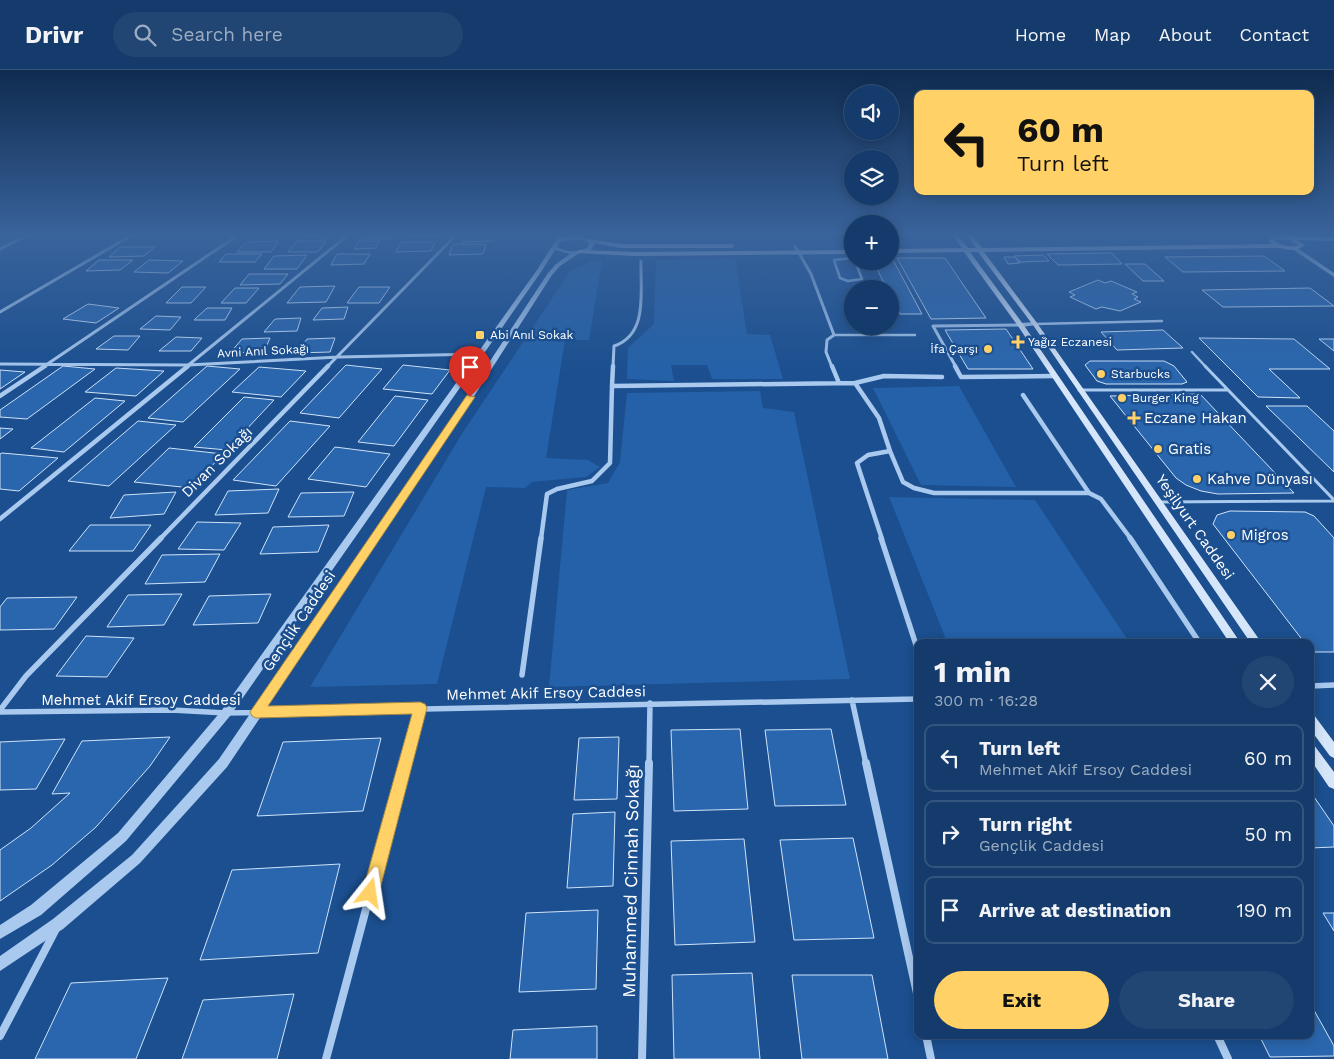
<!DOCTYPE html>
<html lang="en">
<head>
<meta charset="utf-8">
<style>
  body { margin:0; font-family:"Work Sans",sans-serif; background:#214673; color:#f1f3f6; height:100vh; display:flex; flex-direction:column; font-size:19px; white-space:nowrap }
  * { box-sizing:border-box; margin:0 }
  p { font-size:16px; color:#9dadc1 }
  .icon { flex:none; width:28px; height:28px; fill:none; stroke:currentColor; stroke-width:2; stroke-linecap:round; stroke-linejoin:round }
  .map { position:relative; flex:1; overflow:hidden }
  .sheet { position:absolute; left:914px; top:569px; width:400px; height:400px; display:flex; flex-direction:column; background:#143b6b; border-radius:10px; box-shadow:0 2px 12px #0003,0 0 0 1px #33557e }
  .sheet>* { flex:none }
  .hud { position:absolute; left:914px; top:20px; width:400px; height:105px; border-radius:10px; box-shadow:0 2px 12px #0003,0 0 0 1px #33557e; background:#ffd166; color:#111; overflow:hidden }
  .tools { position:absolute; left:844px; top:15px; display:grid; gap:10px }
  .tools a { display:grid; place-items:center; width:55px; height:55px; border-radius:50%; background:#143b6b; box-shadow:0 2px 12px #0003,0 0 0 1px #33557e; font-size:25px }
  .pin { position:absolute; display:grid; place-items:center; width:42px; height:42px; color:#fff; margin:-51px -21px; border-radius:50% 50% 50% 0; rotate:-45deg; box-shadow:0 0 5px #0007 }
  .pin .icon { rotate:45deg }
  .me { position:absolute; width:55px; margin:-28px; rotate:15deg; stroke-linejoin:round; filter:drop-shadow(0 0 4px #0008) }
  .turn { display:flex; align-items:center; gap:18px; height:105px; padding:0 20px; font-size:22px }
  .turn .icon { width:65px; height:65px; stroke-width:2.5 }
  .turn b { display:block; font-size:35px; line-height:42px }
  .round { display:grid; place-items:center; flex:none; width:52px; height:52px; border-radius:26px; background:#214673 }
  .overview { display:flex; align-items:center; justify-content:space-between; height:85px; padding:0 20px }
  h1 { font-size:30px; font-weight:700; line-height:38px }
  .cta { display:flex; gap:10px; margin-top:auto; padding:10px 20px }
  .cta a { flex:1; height:58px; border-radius:30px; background:#ffd166; color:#111; font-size:20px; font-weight:700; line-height:58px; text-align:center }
  .cta a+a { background:#214673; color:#f1f3f6 }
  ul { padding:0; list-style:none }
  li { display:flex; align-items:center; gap:15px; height:68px; margin:0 10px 8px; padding:0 10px; border:2px solid #33557e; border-radius:10px }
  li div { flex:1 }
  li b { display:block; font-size:19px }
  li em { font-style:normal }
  header { display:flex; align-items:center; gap:30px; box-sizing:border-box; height:70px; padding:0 25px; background:#143b6b; border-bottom:1px solid #33557e }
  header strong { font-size:24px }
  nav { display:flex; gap:28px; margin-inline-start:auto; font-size:18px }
  .search { width:350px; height:45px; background:#214673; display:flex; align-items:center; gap:12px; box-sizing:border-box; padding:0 18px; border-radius:28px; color:#9dadc1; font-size:19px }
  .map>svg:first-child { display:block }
  .green { fill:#2461a8 }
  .building { fill:#2a66ad; stroke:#cfe3fa }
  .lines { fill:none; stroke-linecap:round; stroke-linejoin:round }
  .service-far1 { stroke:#a9c9ee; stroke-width:2.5 }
  .service { stroke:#a9c9ee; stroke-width:3 }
  .minor-far3 { stroke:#a9c9ee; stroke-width:3 }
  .minor-far2 { stroke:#a9c9ee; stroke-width:4.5 }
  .minor-far1 { stroke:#a9c9ee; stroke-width:5.5 }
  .minor { stroke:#a9c9ee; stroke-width:8 }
  .tertiary { fill:#a9c9ee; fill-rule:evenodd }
  .secondary { fill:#d6e6fa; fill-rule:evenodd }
  .route { fill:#ffd166; stroke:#a68842 }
  .poi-dot { fill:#ffd166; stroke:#1b4f8f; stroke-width:2 }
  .labels { text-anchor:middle; stroke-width:5; stroke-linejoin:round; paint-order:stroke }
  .far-poi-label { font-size:12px; fill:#fff; stroke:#1b4f8f; text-anchor:start }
  .far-street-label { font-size:12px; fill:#fff; stroke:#1b4f8f }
  .poi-label { font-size:15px; fill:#fff; stroke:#1b4f8f; text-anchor:start }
  .street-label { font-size:15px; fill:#fff; stroke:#1b4f8f }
  .near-street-label { font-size:18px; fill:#fff; stroke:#1b4f8f }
</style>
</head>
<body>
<header>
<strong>Drivr</strong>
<div class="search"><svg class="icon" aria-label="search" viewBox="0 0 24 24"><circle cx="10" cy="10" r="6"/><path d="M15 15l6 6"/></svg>Search here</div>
<nav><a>Home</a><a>Map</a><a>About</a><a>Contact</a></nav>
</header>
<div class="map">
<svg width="1334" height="989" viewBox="0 0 1334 989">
  <rect width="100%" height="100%" fill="#1b4f8f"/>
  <!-- green -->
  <path class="green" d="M735,188L747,264L770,265L783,309H712L707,295H671L674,311L627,309L628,278L654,254L656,190Z
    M593,191H602L589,270H565L546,388L588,390L600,397L586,407L532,412L525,418L486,417L437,614L310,617L463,362L571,200Z
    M959,316L1016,417L921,415L873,318Z
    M760,321L763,338L794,342L850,609L549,617L567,420L608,413L620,392L627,323Z
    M889,427L1035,430L1129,572H947Z"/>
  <!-- building -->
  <path class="building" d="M311,165H333L328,169L308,167Z
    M365,165H394L392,169H362Z
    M409,165H439L438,168H408Z
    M466,165H495L493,171L463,172Z
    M279,171L271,182H237L246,172Z
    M297,171H326L318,182H288Z
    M359,171H380L376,178L354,179Z
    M401,172H435L431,181L396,182Z
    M453,174H486L483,184L449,185Z
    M120,177H155L144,186L109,187Z
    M1112,183L1122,194L1058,195L1047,184Z
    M226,184H262L255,192H219Z
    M337,184H370L364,194L331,195Z
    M307,185L297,199H264L274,186Z
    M1043,185L1049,191L1020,192L1014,186Z
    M1264,186L1285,201L1183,202L1165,187Z
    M1004,187H1015L1020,193L1008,194Z
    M890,188H892L922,244H900L890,224V219H887L873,191H890Z
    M897,188H945L986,248L931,249Z
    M99,190H133L120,200L86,201Z
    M149,190L183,191L168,203L134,202Z
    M1125,194H1145L1164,211H1143Z
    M249,204H288L280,214L240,215Z
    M1098,210L1105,213L1111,211L1137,222L1132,224L1138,227L1134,229L1141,232L1120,241L1102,237L1096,239L1070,227L1075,225L1069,222Z
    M335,216L326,232L287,233L300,217Z
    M182,217H206L191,233H166Z
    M359,217H390L379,233H347Z
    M235,218H259L246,233H221Z
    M1310,218L1334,236L1223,237L1202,220Z
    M88,234L119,238L96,253L63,249Z
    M348,237L344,249L313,250L322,238Z
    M207,238H232L225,250H194Z
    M156,246L181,247L170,260L140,259Z
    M301,248L297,261L264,262L275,249Z
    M1006,259L1033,299H968L945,260Z
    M1163,260L1183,278L1117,280L1101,262Z
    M114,266H140L128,280L96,279Z
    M176,267L202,268L191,281H159Z
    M270,268L264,282L230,283L242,269Z
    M335,268L330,282L297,283L307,269Z
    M1199,268L1294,269L1330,299H1269L1300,328L1258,327Z
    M1319,269H1334V281Z
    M1090,291H1164L1174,296L1187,312L1182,314H1106L1097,311L1085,295Z
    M346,295L382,299L339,348L300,343Z
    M403,295L450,300L432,324L383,319Z
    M63,296L95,299L27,349L0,347V340Z
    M207,296L240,299L183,352L148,348Z
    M259,297L306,301L281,327L232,322Z
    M116,298L164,301L136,326L85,322Z
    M0,300L25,302L0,319Z
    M1200,324L1294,423L1218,424L1201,421L1186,415L1176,408L1110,326Z
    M395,326L428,330L394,376L358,372Z
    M244,327L274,330L227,380L194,377Z
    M95,328L125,331L64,382L31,378Z
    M1266,336H1307L1334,361V402Z
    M138,351L176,355L109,416L68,411Z
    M290,351L330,356L276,416L233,410Z
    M0,358L13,359L0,369Z
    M335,377L390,384L366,417L308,409Z
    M169,378L223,384L191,418L134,412Z
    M2,383L58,388L19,421L0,419V384Z
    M279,419L268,443L215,445L228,421Z
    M176,422L164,444L110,448L124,425Z
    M354,422L344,446L288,447L301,423Z
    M1230,441L1305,442L1314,446L1334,468V582H1311L1310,572H1304L1213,454L1217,445Z
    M197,452L241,453L224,480L178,479Z
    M90,455H151L133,481H69Z
    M329,455L318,482L260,484L273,457Z
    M220,484L205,512L145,514L162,485Z
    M182,524L164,555L107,557L128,525Z
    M271,524L258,553L193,555L209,526Z
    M77,527L54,559L0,560V537L7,528Z
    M86,566L134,568L107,607L56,606Z
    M740,659L748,739L674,741L671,660Z
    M831,659L846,735L775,736L765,660Z
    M170,667L150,696L96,757L52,795L0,831V780L31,758L70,723L52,724L82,671Z
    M619,667L617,729L574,730L579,668Z
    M381,668L363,741L257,746L283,672Z
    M65,669L36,719L0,720V672Z
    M1310,721L1334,756V777L1310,778Z
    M615,742L613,816L567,818L573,744Z
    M853,768L874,868L794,870L780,770Z
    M744,769L755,872L675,875L671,771Z
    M340,794L318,883L200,890L232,800Z
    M598,840L596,919L519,922L526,843Z
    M1323,843H1334V861Z
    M752,903L760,989H674L672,905Z
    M792,905H872L888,989H802Z
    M168,908L136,989H35L71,913Z
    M294,924L277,989H182L203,930Z
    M1310,933L1334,976V986L1270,987L1259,965H1310Z
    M597,956V989H510L513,960Z"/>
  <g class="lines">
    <!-- service-far1 -->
    <path class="service-far1" d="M852,188L834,190L840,208L848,211L862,209L855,191
      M1035,254L1162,251
      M834,265H915
      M1192,282L1206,297"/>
    <!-- service -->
    <path class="service" d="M1205,296L1334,430
      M1079,320H1227
      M1158,432L1334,431"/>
    <!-- minor-far3 -->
    <path class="minor-far3" d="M795,176L811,204L834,265L827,270L826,282L832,297
      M0,179L28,165
      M0,242L132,165
      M0,294L188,295L339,287L481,284
      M43,297L238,165
      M186,297L348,165
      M327,297L456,165
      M613,297L614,276C649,264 640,221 641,191
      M956,297L933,256L1021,255"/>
    <!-- minor-far2 -->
    <path class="minor-far2" d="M832,296L839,313
      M955,296L961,307L1055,306
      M855,313L879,348L890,381L868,385L857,393L882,469
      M612,316L613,296
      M0,326L45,296
      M890,381L903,412L914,418L934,423H1089L1023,325
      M1089,423L1101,429L1131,469
      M0,449L188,296
      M160,469L328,296
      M541,469L547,424L557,419L592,411L610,393L612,316L855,313L884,306L942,307"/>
    <!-- minor-far1 -->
    <path class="minor-far1" d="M881,468L918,581
      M1130,468L1199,572
      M522,605L541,468
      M1310,616L1334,615
      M852,630L866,694
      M0,640L26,606L161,468
      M0,642L172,640L226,643L918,629
      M405,694L420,638
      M649,694L650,633"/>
    <!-- minor -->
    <path class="minor" d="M866,693L918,928
      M926,965L931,989
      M1217,965L1228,989
      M0,966L55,861
      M326,989L405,693
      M642,989L649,693"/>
    <!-- tertiary -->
    <path class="tertiary" d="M559,165H564L563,168C574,165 586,165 595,174L591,180L578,184L560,196L552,205L444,373L227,697L140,793L63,859L0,901V886L53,849L132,785L219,689L436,373L548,203L556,194L570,184L555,180L541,202L230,646L126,771L41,845L0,869V855L31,835L118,763L222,640L537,200ZM576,169L583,170L589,174L587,178C577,182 567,183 557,177L560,172Z
      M1292,177H1296L1334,203V207L1292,179Z
      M1035,252L1038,254L1037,255L1021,257L1018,255L1021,253Z"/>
    <!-- secondary -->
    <path class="secondary" d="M952,165H958L968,178H976L966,165H972L982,178L1272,174L1268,171L1275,165L1334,167V171L1297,170L1305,175C1297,182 1289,180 1280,178L984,182L1037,253L1261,572H1250L1033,255L978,182H970L1023,254L1240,572H1229L1018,256L964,182L890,183V179L962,178ZM1276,169L1289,170L1298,175C1290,178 1282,175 1274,171Z
      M590,169L621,174H732L735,176L732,178H621L588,172V170Z
      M579,180L636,182L852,180V184L636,186L577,183V181Z
      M1310,644L1314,645L1334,672V688L1330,686L1310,659Z
      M1310,673L1314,675L1334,702V719L1329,717L1310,689Z"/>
  </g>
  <!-- sky -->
  <linearGradient id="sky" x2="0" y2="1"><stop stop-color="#0f2b4f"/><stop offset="0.54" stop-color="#39639b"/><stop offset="1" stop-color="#39639b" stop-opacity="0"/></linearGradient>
  <rect width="1334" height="304" fill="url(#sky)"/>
  <!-- route -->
  <path class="route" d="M467,325L475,327L268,636L420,632L425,634L427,638L379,823L376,829L370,831L365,829L362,823L412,644L256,648L252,646L250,642Z"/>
  <!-- markers -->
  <g class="poi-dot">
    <rect x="475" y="260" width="10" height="10" rx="2.5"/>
    <path d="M1015.5 264.5h5v5h5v5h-5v5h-5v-5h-5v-5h5z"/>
    <circle cx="988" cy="279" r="5"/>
    <circle cx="1101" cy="304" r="5"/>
    <circle cx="1122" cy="328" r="5"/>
    <path d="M1131.5 340.5h5v5h5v5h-5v5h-5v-5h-5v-5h5z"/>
    <circle cx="1158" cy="379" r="5"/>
    <circle cx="1197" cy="409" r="5"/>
    <circle cx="1231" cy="465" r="5"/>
  </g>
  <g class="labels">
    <!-- far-poi labels -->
    <g class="far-poi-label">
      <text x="490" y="269">Abi Anıl Sokak</text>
      <text x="1028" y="276">Yağız Eczanesi</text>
      <text x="978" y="283" text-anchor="end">İfa Çarşı</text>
      <text x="1111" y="308">Starbucks</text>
      <text x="1132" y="332">Burger King</text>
    </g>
    <!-- far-street labels -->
    <g class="far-street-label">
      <text transform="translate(263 281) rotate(-3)" y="4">Avni Anıl Sokağı</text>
    </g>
    <!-- poi labels -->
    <g class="poi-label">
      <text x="1144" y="353">Eczane Hakan</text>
      <text x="1168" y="384">Gratis</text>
      <text x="1207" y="414">Kahve Dünyası</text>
      <text x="1241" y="470">Migros</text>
    </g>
    <!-- street labels -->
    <g class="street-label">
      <text transform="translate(217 392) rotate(-45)" y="5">Divan Sokağı</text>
      <text transform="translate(1195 457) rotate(55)" y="5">Yeşilyurt Caddesi</text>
      <text transform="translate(299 551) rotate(-56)" y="5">Gençlik Caddesi</text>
      <text transform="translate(546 623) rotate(-1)" y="5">Mehmet Akif Ersoy Caddesi</text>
      <text x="141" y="635">Mehmet Akif Ersoy Caddesi</text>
    </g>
    <!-- near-street labels -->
    <g class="near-street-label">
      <text transform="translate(631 811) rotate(-89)" y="6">Muhammed Cinnah Sokağı</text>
    </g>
  </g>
</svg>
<div class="tools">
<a><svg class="icon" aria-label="sound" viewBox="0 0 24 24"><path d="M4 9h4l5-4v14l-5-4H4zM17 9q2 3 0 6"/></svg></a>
<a><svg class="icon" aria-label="layers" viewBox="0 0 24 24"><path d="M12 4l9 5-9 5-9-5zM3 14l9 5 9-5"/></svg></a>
<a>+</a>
<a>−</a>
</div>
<div class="pin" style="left:470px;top:327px;background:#d93025"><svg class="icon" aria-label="arrive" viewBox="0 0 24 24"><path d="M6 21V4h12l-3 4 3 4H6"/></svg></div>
<svg class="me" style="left:370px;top:823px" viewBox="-20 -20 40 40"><path d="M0-17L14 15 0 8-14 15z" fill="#ffd166" stroke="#fff" stroke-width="4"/></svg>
<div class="hud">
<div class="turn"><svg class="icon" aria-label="left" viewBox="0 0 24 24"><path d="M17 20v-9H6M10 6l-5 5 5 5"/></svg><div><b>60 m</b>Turn left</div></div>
</div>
<section class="sheet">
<div class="overview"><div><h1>1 min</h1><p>300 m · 16:28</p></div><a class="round"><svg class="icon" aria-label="close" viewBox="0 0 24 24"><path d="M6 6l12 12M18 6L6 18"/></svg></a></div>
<ul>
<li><svg class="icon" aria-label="left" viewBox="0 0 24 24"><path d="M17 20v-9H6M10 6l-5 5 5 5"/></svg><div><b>Turn left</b><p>Mehmet Akif Ersoy Caddesi</p></div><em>60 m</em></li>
<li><svg class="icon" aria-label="right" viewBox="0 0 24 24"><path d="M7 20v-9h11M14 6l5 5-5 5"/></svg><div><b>Turn right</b><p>Gençlik Caddesi</p></div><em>50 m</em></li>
<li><svg class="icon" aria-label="arrive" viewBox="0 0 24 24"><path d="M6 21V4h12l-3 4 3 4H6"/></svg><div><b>Arrive at destination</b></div><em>190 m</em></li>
</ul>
<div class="cta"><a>Exit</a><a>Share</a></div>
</section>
</div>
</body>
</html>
